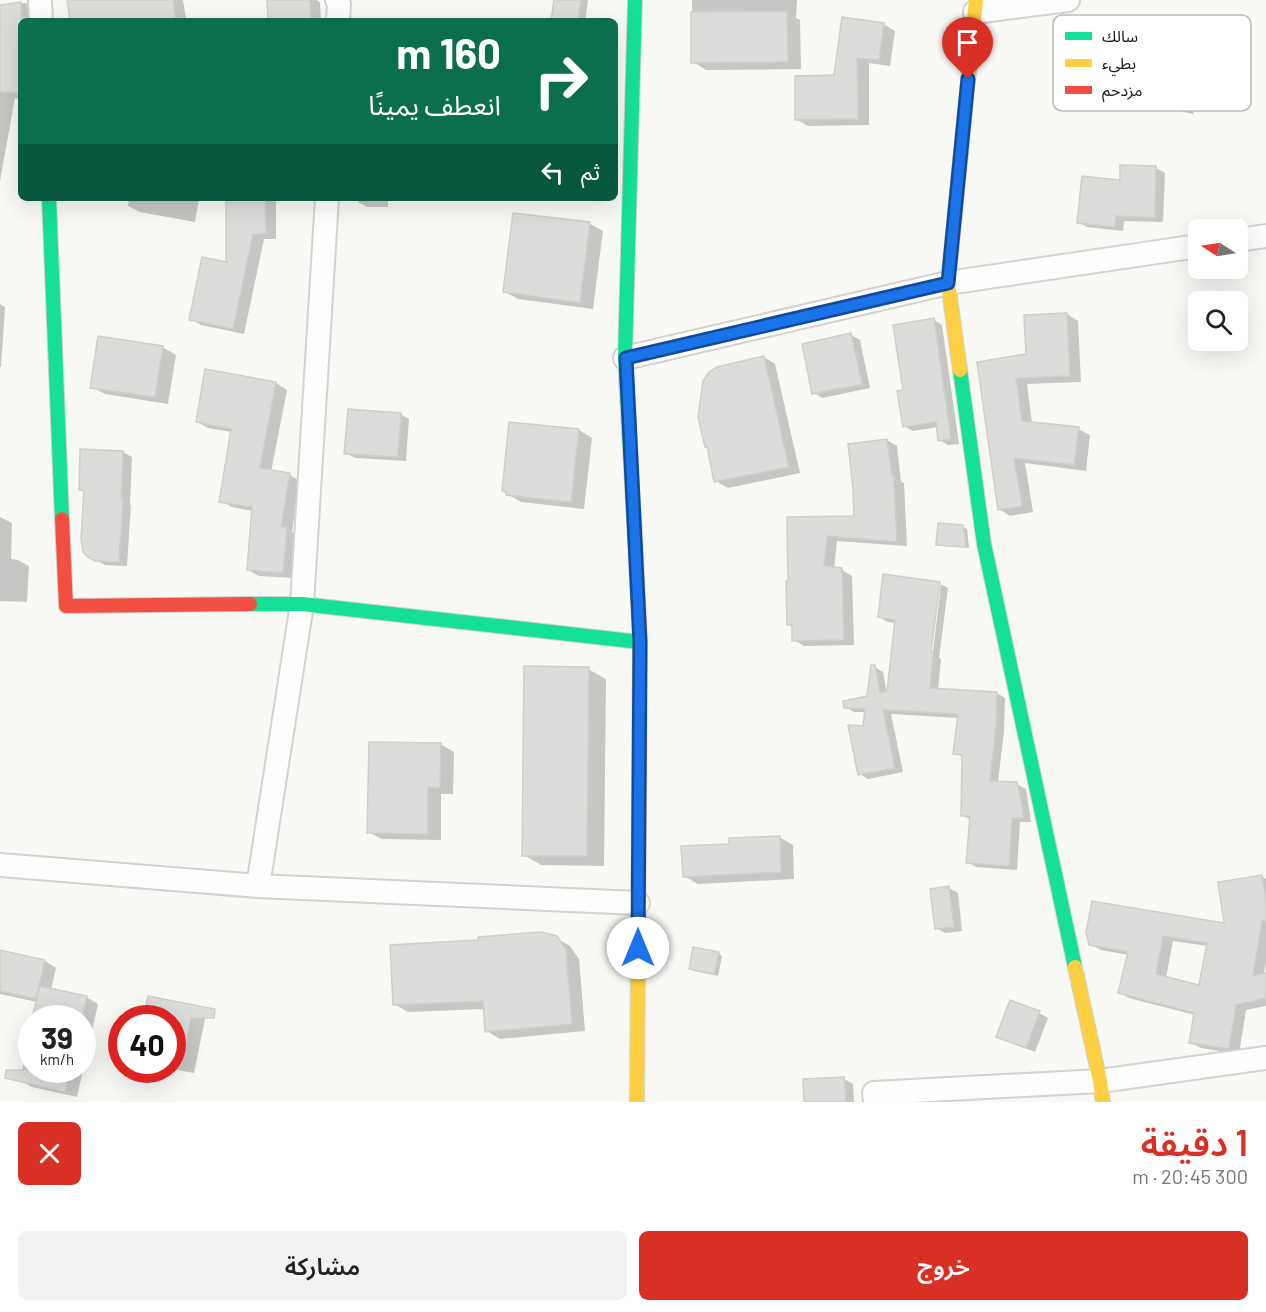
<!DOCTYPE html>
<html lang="ar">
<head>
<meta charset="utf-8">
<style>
  body { margin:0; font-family:Barlow,"Noto Sans Arabic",sans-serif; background:#f2f2f2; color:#222; direction:rtl; height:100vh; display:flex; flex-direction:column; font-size:22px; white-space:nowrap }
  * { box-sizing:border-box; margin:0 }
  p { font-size:20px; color:#767676 }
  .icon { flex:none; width:33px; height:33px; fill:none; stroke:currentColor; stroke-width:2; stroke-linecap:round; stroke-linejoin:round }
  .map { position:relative; height:1102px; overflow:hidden; direction:ltr }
  .details { display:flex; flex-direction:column; background:#fff; flex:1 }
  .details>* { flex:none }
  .guide { position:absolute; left:18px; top:18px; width:600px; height:183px; border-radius:9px; box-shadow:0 6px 24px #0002; direction:rtl; background:#0b6e4f; color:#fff; overflow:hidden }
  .needle { width:39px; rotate:282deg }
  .buttons { position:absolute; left:1188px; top:219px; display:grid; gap:12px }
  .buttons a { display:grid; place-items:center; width:60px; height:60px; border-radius:9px; background:#fff; box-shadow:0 6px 24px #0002; font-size:30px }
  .speed { position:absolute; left:18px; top:1005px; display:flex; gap:12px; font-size:30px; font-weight:700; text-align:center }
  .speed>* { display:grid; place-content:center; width:78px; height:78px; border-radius:50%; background:#fff; box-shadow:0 6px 24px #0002; line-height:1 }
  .speed small { font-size:15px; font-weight:400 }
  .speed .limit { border:9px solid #d22; background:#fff; color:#111 }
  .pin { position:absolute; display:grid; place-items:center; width:51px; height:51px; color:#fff; margin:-62px -26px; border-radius:50% 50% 50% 0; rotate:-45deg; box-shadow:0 0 6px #0007 }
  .pin .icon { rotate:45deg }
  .me { position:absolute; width:66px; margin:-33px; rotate:0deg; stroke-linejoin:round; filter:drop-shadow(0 0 4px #0008) }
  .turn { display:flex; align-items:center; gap:21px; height:126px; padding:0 18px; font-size:27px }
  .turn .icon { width:78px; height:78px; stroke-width:2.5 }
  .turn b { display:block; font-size:42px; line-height:51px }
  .then { display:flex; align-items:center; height:57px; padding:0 18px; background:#0003; gap:12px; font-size:22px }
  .round { display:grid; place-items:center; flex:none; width:63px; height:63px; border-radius:9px; background:#f2f2f2 }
  .overview { display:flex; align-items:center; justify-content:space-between; height:102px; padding:0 18px }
  h1 { font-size:36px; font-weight:600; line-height:45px; color:#d93025 }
  .button { display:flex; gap:12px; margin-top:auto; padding:12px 18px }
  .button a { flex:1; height:69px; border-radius:9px; background:#d93025; color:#fff; font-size:24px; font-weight:600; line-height:69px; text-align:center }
  .button a+a { background:#f2f2f2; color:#222 }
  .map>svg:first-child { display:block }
  .shadow { fill:#0003; fill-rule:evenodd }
  .building { fill:#dcdcda; stroke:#cecfcc; stroke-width:1.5; fill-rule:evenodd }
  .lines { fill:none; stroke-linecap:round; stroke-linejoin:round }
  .street-casing { stroke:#d2d3d0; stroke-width:26 }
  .fast-casing { stroke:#d2d3d0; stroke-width:16 }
  .slow-casing { stroke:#d2d3d0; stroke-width:16 }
  .jam-casing { stroke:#d2d3d0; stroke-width:16 }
  .street { stroke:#fefefe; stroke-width:22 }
  .fast { stroke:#16e098; stroke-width:14 }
  .slow { stroke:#ffcf43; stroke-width:14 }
  .jam { stroke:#f24e42; stroke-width:14 }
  .route-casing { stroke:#114b97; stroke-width:15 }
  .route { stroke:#1a73e8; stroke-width:10 }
  .key { fill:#fff; stroke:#babab9; stroke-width:1.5 }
  .key-label { font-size:16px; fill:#191917 }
</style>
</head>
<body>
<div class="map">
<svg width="1266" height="1102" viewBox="0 0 1266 1102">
  <rect width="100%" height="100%" fill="#f8f9f5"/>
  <!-- shadow -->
  <path class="shadow" d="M69,0H183L186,19L226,21H72Z
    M268,0H317L320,2L321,21H269Z
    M555,0H588L585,21H552Z
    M692,0H797L796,18L800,20L801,69L706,70L693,62Z
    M26,3L38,10L39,21H21V99L15,98L0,181V6Z
    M883,24L895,31L890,66L869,63V125L808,126L796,119Z
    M1153,54L1196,55L1205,60L1193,114L1151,105L1143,100V97L1112,92L1103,87Z
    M1122,167L1156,168L1165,173L1163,222L1124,221L1123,231L1087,227L1078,222L1121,182Z
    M129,198H199L195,222L140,212L128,206Z
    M227,198H276V239H264L244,334L201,325L190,319L228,264Z
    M358,198H388V207H367L358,202Z
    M590,224L603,231L593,309L518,299L505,292Z
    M0,304L5,307L1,367H0Z
    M1067,314L1078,321L1081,382L1027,384L1032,423L1078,429L1090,435L1086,471L1025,463L1033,512L1010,516L999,509L979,363L1027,355Z
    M934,320L942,325L959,444L948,445L940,440L938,427L913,431L904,426L905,391Z
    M851,335L860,340L870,388L822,398L814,393Z
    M162,347L176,355L168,404L105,394L92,387Z
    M764,357L775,364L800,473L728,488L716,481L709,448L706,446Z
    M207,371L276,383L287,390L271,472L290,475L300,481L292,532L297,535L294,578L259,576L248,570L253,511L232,507L221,501L232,432L208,428L197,422Z
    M400,414L409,419L406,461L355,458L346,453Z
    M579,430L592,438L584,509L521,502L507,494Z
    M887,440L897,446L901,482L904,483L907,546L837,541L834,569L842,570L852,576L854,645L804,646L794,640L793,627L788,624L789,582L788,518L856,517Z
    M123,452L132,457L130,505H131L127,566L105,565L89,556L85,492L81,489Z
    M0,517L12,523L11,559L18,560L29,566L27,602L0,601Z
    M963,527L967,529L969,548L942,546L938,544Z
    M939,583L948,588L939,658L941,659L938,690L997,693L1005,698L1004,731L998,783L1017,784L1026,789L1031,822H1020L1017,870L976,867L968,862L971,820L962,815L964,758L955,753L959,718L891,714L903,772L868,779L860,774L866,712H854L845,707L868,697L874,667L883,672L887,694L896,623L888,622L879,617ZM938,584H941L932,660H929Z
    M588,669L606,679L604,866L541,865L524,855Z
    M440,744L454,752L453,794H441V840L382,839L368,832Z
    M779,837L793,845L794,879L698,884L684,876L731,845Z
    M1262,876L1266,879V962L1264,975L1266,974V1006L1246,1010L1239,1054L1201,1048L1191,1043L1195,1015L1129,998L1119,992L1129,955L1101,950L1090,944L1226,925ZM1173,941L1208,946L1200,986L1166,978Z
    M949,888L958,893L962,931L945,933L936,928Z
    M556,938L570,946L579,959L585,1031L500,1039L487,1031L485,1009L408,1012L394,1004Z
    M694,948L719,954L722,956L718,976L694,971L690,969Z
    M0,951L45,961L56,968L51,990L86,997L98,1004L77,1097L32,1087L20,1080L32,1029V1070H82V1018H34L37,1002L0,994Z
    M149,997L206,1014L194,1073L172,1069V1018H145Z
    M1039,1013L1048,1018L1035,1052L1006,1041L998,1036Z
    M844,1079L853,1084L854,1102H806Z"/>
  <!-- building -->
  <path class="building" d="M67,0H173L176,21H70Z
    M267,0H310L311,21H268Z
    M554,0H581L578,21H551Z
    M21,2V93L0,92V5Z
    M787,11L788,62L691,63V12Z
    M842,17L884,23L879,60L857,58L858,119L795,120V76L834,75Z
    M1120,165L1156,166L1155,218L1116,216L1115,227L1077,223L1082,176L1120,180Z
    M226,198H265L266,233L253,234L233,329L189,320L202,257L226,262Z
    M513,213L590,222L580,303L503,292Z
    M1067,313L1070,376L1016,378L1022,421L1079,427L1074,465L1014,458L1022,506L998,510L977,362L1026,354L1024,315Z
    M934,318L951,439L938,441L936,422L903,427L897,391L903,390L893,325Z
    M851,333L862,384L812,394L802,344Z
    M98,336L163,346L155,397L90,388Z
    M764,356L789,467L714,482L707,446L705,447L698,417L703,381L709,372L717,367Z
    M205,369L276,382L260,468L290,473L281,527H287L283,573L247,570L252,507L219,502L231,429L196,422Z
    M348,409L401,413L398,457L344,454Z
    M509,422L579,429L571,502L506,495V492L502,491Z
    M887,439L892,476H894L897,542L827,536L824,566L842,568L844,640L792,641V625H787L786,581H788L787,517L854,516L853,489L848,444Z
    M80,449L123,451L121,499H123L119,562L95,561L88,557L83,552L81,539L84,490H79Z
    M938,523L963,525L966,547L936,545Z
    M883,574L940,582L931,652H933L930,688L997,692L996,726L990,781L1017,782L1023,811V818H1012L1009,866L966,863L970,816H961L962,755L953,754L958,714L883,710L895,768L858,775L848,725L863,726L865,709L844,708L843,701L867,696L871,665H875L880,693L887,692L895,620L878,617Z
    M524,666L589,667L587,856H522Z
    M369,742L441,743L440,788L428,787V834L367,833Z
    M780,836L781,872L683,877L681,846L729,844V838Z
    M1262,875L1266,899V921H1262L1253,976L1266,973V998L1236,1005L1229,1049L1189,1043L1194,1013L1118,993L1128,952L1089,945L1086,932L1092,901L1224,923L1218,882ZM1163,936L1207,943L1199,985L1156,974Z
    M949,886L954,927L935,929L930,889Z
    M541,932L557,936L566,950L572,1024L485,1032L483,1001L393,1005L390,945L478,940V937Z
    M693,947L719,952L714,974L689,969Z
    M0,950L45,960L36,999L0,991Z
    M40,986L87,996L82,1018H32Z
    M148,996L215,1009L214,1018H191L182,1063L172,1062V1018H143Z
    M1010,1000L1040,1011L1026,1048L996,1037Z
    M6,1070H70L65,1092L5,1078Z
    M844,1077L846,1102H804L803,1079Z"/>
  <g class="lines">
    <defs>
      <path id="street" d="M40,0L41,21
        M337,0L339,4L338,21
        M975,12L1068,0
        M1238,240L1266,236
        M625,358L948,283L1198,246
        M0,865L258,886L638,903
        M258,886L302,604L327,198
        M875,1102L874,1093L1100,1081L1266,1058"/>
      <path id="fast" d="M635,0L625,358L636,557
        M49,198L62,519
        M960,370L984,544L1075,967
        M250,604H302L640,642"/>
      <path id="slow" d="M960,370L948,283L976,0
        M636,557L640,642L637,1102
        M1075,967L1100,1081L1103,1102"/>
      <path id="jam" d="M62,519L66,606L250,604"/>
    </defs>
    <!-- street casing -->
    <use href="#street" class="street-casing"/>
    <!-- fast casing -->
    <use href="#fast" class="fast-casing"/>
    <!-- slow casing -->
    <use href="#slow" class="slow-casing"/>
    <!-- jam casing -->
    <use href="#jam" class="jam-casing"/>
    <!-- street -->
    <use href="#street" class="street"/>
    <!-- fast -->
    <use href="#fast" class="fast"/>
    <!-- slow -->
    <use href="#slow" class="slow"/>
    <!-- jam -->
    <use href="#jam" class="jam"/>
  </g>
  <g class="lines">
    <defs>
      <path id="route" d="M638,948L640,642L626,358L948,283L968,79"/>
    </defs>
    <!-- route casing -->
    <use href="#route" class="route-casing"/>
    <!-- route -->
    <use href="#route" class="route"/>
  </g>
  <!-- legend -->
  <rect x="1053" y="15" width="198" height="96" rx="9" class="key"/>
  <rect x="1065" y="32" width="27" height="8" fill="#16e098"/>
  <rect x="1065" y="59" width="27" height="8" fill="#ffcf43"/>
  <rect x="1065" y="86" width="27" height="8" fill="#f24e42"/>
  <g class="key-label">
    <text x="1102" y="42">سالك</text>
    <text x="1102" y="69">بطيء</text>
    <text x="1102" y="96">مزدحم</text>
  </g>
</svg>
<div class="buttons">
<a><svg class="needle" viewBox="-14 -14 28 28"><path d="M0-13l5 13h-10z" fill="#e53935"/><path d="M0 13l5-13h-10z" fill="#767676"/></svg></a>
<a><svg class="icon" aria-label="search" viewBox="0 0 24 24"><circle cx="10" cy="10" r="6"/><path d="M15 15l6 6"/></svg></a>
</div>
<div class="speed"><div>39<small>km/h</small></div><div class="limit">40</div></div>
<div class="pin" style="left:968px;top:79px;background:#d93025"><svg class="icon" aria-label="arrive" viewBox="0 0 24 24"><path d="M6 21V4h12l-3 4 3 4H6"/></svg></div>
<svg class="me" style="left:638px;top:948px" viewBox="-20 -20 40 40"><circle r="19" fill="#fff"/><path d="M0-13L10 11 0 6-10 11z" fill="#1a73e8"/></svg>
<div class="guide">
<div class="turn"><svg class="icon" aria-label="right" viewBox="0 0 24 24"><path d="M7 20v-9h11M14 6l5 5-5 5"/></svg><div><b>160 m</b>انعطف يمينًا</div></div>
<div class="then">ثم<svg class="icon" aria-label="left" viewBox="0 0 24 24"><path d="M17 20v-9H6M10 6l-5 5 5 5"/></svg></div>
</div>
</div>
<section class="details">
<div class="overview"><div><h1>1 دقيقة</h1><p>300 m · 20:45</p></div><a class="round" style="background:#d93025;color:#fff"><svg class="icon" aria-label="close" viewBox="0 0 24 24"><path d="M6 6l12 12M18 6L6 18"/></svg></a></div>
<div class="button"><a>خروج</a><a>مشاركة</a></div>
</section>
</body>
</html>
